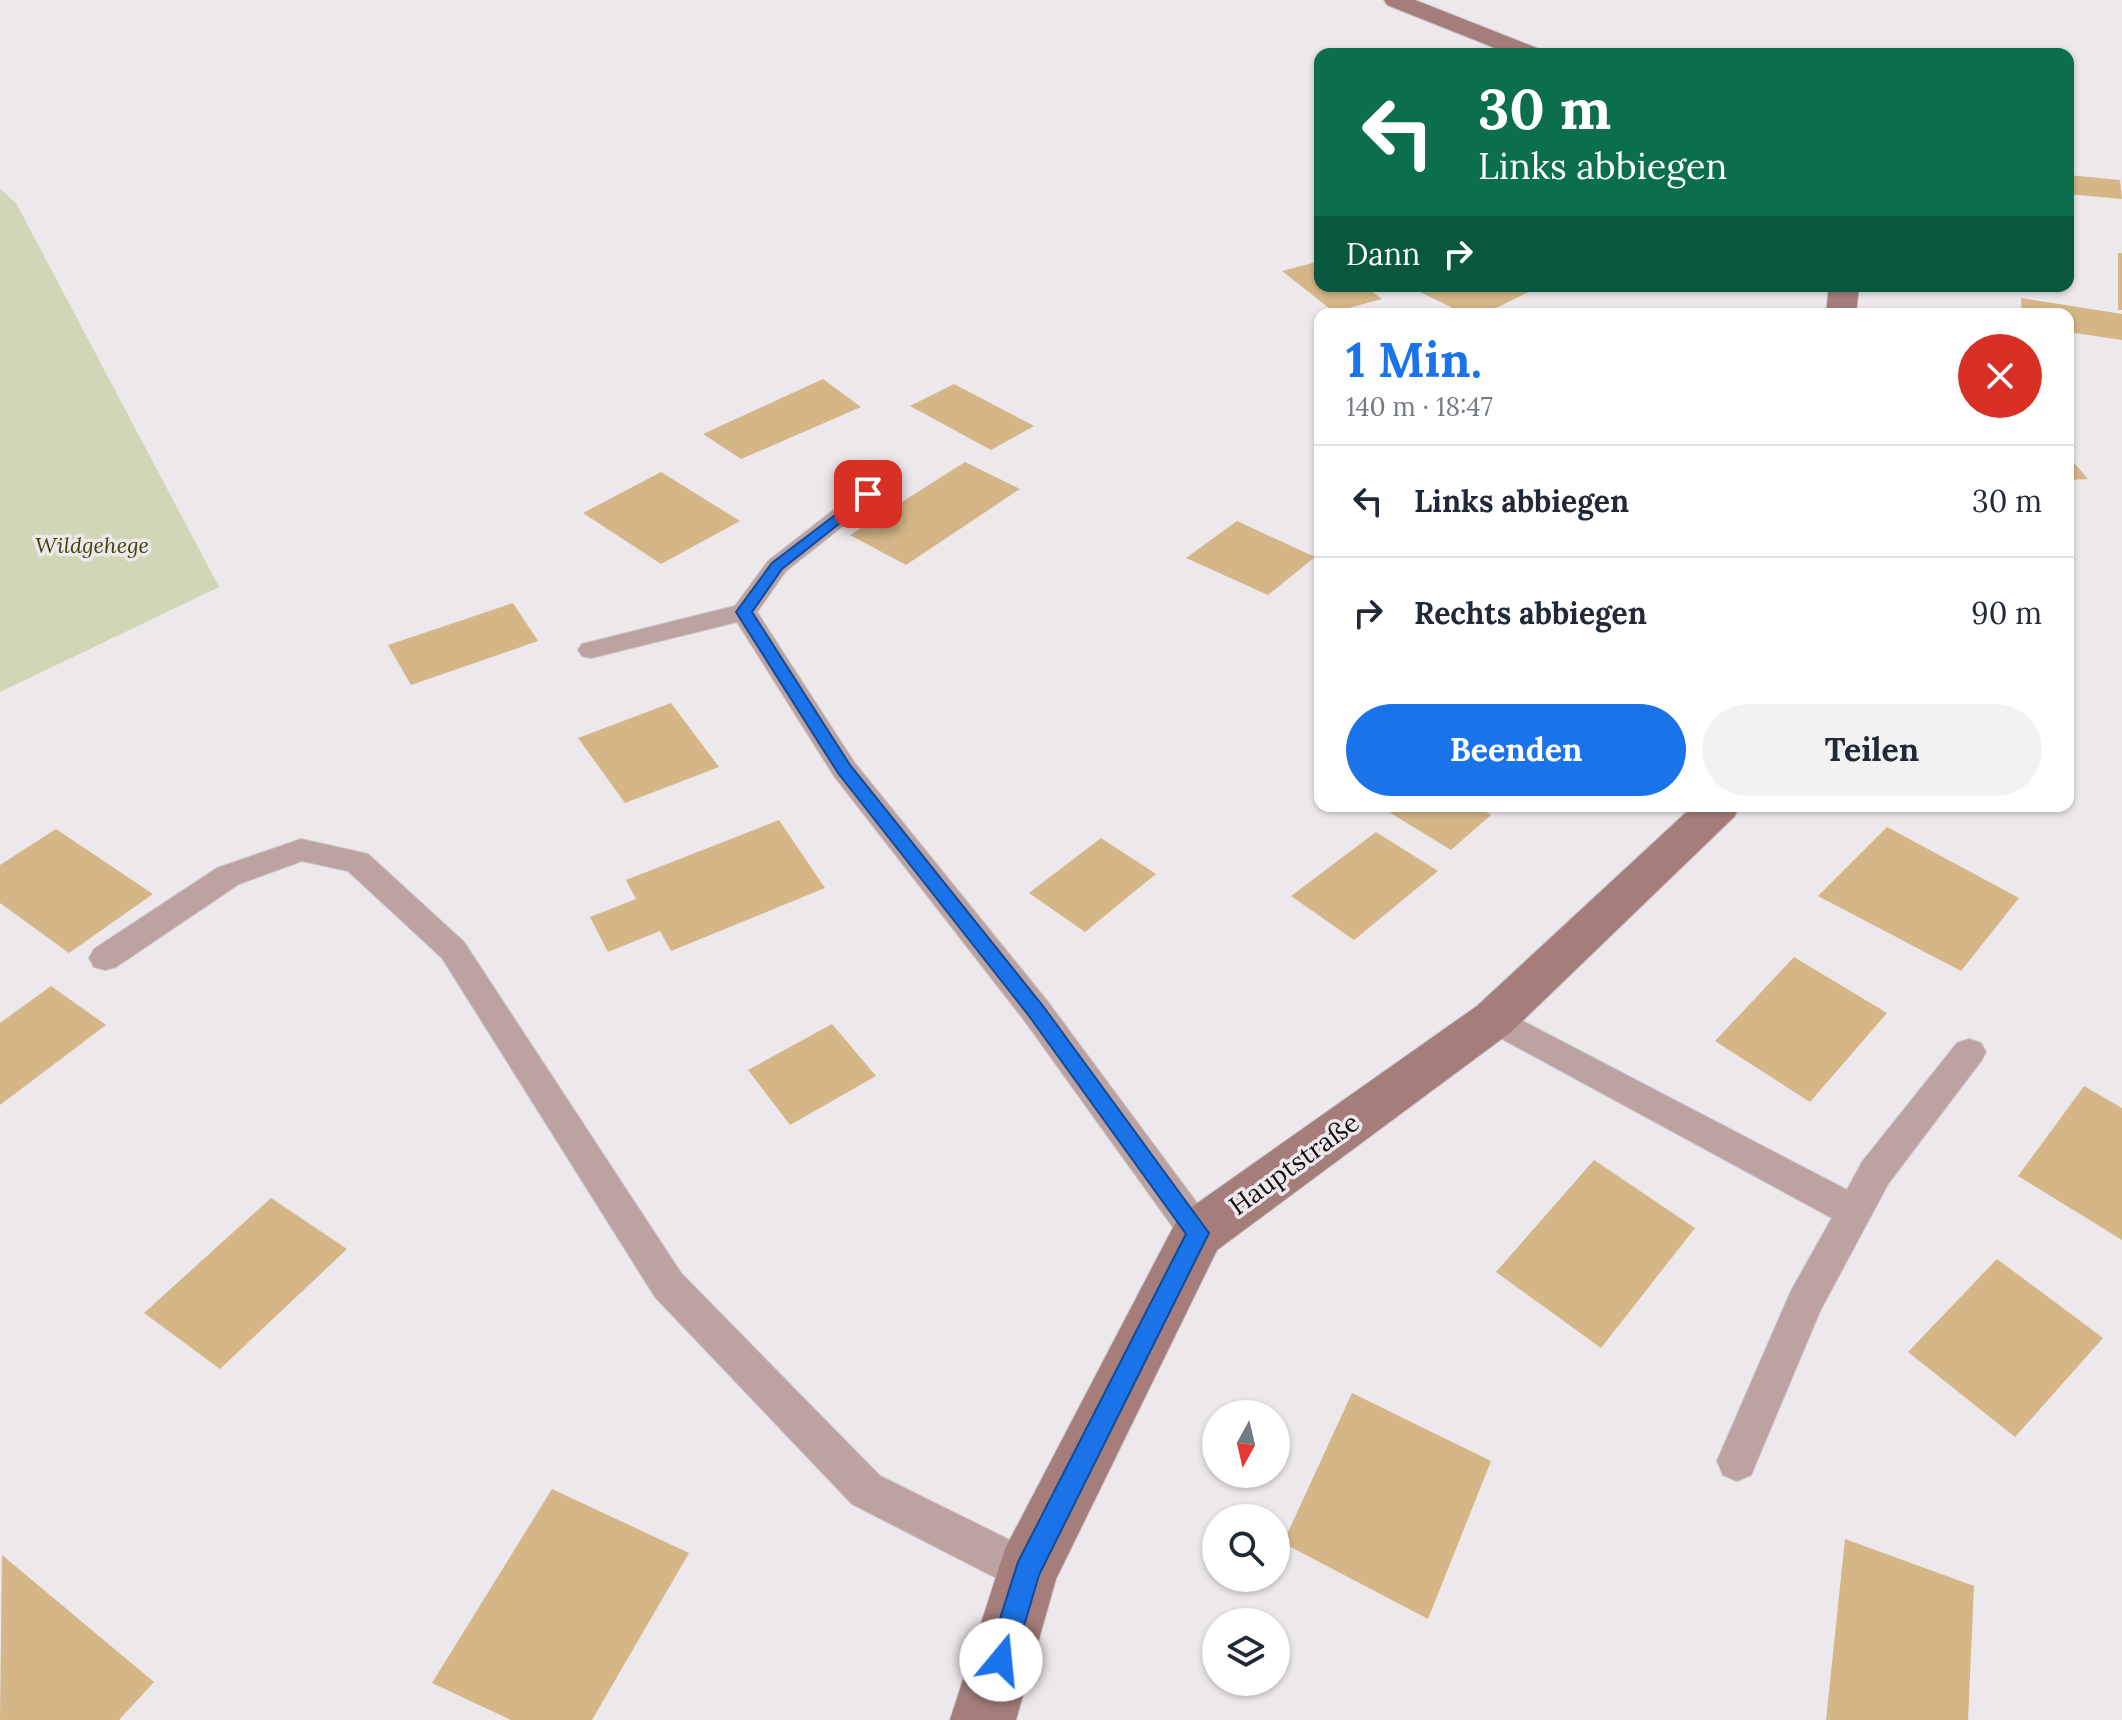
<!DOCTYPE html>
<html lang="de">
<head>
<meta charset="utf-8">
<style>
  body { margin:0; font-family:Lora,serif; background:#f2f2f3; color:#1f2937; height:100vh; display:flex; flex-direction:column; font-size:30px; white-space:nowrap }
  * { box-sizing:border-box; margin:0 }
  p { font-size:26px; color:#747a83 }
  .icon { flex:none; width:44px; height:44px; fill:none; stroke:currentColor; stroke-width:2; stroke-linecap:round; stroke-linejoin:round }
  .map { position:relative; flex:1; overflow:hidden }
  .sheet { position:absolute; left:1314px; top:308px; width:760px; height:504px; display:flex; flex-direction:column; background:#fff; border-radius:16px; box-shadow:0 2px 6px #0004 }
  .sheet>* { flex:none }
  .hud { position:absolute; left:1314px; top:48px; width:760px; height:244px; border-radius:16px; box-shadow:0 2px 6px #0004; background:#0b6e4f; color:#fff; overflow:hidden }
  .needle { width:52px; rotate:188deg }
  .controls { position:absolute; left:1202px; top:1400px; display:grid; gap:16px }
  .controls a { display:grid; place-items:center; width:88px; height:88px; border-radius:50%; background:#fff; box-shadow:0 2px 6px #0004; font-size:40px }
  .pin { position:absolute; display:grid; place-items:center; width:68px; height:68px; color:#fff; margin:-34px; border-radius:16px; box-shadow:0 4px 12px #0006 }
  .me { position:absolute; width:88px; margin:-44px; rotate:17deg; stroke-linejoin:round; filter:drop-shadow(0 0 6px #0008) }
  .turn { display:flex; align-items:center; gap:28px; height:168px; padding:0 32px; font-size:36px }
  .turn .icon { width:104px; height:104px; stroke-width:2.5 }
  .turn b { display:block; font-size:56px; line-height:68px }
  .then { display:flex; align-items:center; height:76px; padding:0 32px; background:#0003; gap:16px; font-size:30px }
  .round { display:grid; place-items:center; flex:none; width:84px; height:84px; border-radius:42px; background:#f2f2f3 }
  .summary { display:flex; align-items:center; justify-content:space-between; height:136px; padding:0 32px }
  h1 { font-size:48px; font-weight:700; line-height:60px; color:#1a73e8 }
  .button { display:flex; gap:16px; margin-top:auto; padding:16px 32px }
  .button a { flex:1; height:92px; border-radius:48px; background:#1a73e8; color:#fff; font-size:32px; font-weight:700; line-height:92px; text-align:center }
  .button a+a { background:#f2f2f3; color:#1f2937 }
  ul { padding:0; list-style:none }
  li { display:flex; align-items:center; gap:24px; height:112px; padding:0 32px; border-top:2px solid #e0e1e3 }
  li div { flex:1 }
  li b { display:block; font-size:30px }
  li em { font-style:normal }
  .map>svg:first-child { display:block }
  .green { fill:#d1d6b6 }
  .building { fill:#d4b687 }
  .lines { fill:none; stroke-linecap:round; stroke-linejoin:round }
  .lane-casing { stroke:#cac5c9; stroke-width:2 }
  .secondary-casing { stroke:#cac5c9; stroke-width:2 }
  .lane { fill:#bca2a0; fill-rule:evenodd }
  .secondary { fill:#a57e7c; fill-rule:evenodd }
  .route { fill:#1a73e8; stroke:#114b97; stroke-width:2 }
  .labels { text-anchor:middle; stroke-width:7; stroke-linejoin:round; paint-order:stroke }
  .park-label { font-size:22px; font-style:italic; fill:#3f4507; stroke:#ede8ec }
  .near-street-label { font-size:26px; fill:#111011; stroke:#ede8ec }
</style>
</head>
<body>
<div class="map">
<svg width="2122" height="1720" viewBox="0 0 2122 1720">
  <rect width="100%" height="100%" fill="#ede8ec"/>
  <!-- green -->
  <path class="green" d="M0,189L16,203L219,587L0,692Z"/>
  <!-- building -->
  <path class="building" d="M2068,175L2120,180L2122,199L2068,194Z
    M2118,253H2122V310H2118Z
    M1320,261V286H1365L1382,299L1334,312L1282,271Z
    M1428,286H1541L1484,314H1465L1418,291Z
    M2021,298L2122,314V340L2068,332V314H2022Z
    M823,379L861,407L741,459L703,434Z
    M954,384L1034,426L991,450L910,406Z
    M2068,456L2088,479L2068,480Z
    M965,462L1020,489L906,565L850,535Z
    M661,472L740,521L661,564L583,513Z
    M1237,521L1315,557L1268,595L1186,558Z
    M513,603L538,641L411,685L388,645Z
    M671,703L719,767L625,803L578,738Z
    M1379,806H1476L1491,815L1451,850Z
    M779,820L825,888L671,951L660,931L608,952L590,917L636,899L626,880Z
    M1887,827L2019,898L1961,971L1818,896Z
    M56,829L153,894L69,953L0,903V865Z
    M1376,832L1438,871L1354,940L1291,896Z
    M1101,838L1156,874L1085,932L1029,893Z
    M1794,957L1887,1013L1810,1102L1715,1041Z
    M51,986L106,1025L0,1105V1023Z
    M832,1024L876,1076L790,1125L748,1070Z
    M2084,1086L2122,1108V1240L2018,1176Z
    M1594,1160L1695,1228L1601,1348L1496,1272Z
    M271,1198L347,1249L220,1369L144,1313Z
    M1997,1259L2103,1338L2015,1437L1908,1352Z
    M1352,1393L1491,1461L1428,1619L1283,1543Z
    M552,1489L689,1553L592,1720H511L432,1683Z
    M1845,1539L1974,1586L1968,1720H1826Z
    M2,1555L154,1682L119,1720H0Z"/>
  <g class="lines">
    <defs>
      <path id="lane" d="M888,472L896,474L900,479L896,484L786,571L757,612L854,762L1048,1002L1211,1222L1216,1233L1211,1244L1198,1249L1185,1244L1024,1020L834,776L737,622L591,658L582,656L578,650L582,644L735,606L768,561L880,474Z
        M301,839L368,854L464,942L681,1273L880,1476L1042,1556L1048,1571L1042,1586L1027,1592L1012,1586L852,1504L655,1297L442,958L348,871L302,861L239,884L116,967L105,970L94,967L89,958L94,949L217,868Z
        M1494,1006L1847,1190L1862,1162L1957,1043L1969,1039L1981,1043L1986,1052L1981,1061L1888,1184L1820,1311L1751,1475L1737,1481L1723,1475L1717,1461L1791,1291L1832,1218L1482,1028L1478,1019L1482,1010Z"/>
      <path id="secondary" d="M1384,0H1415L1539,49L1543,54H1510L1387,5Z
        M1829,286H1859L1856,314H1826Z
        M1693,806H1740L1734,817L1511,1032L1217,1250L1056,1579L1016,1720H950L1005,1549L1179,1216L1477,1006Z"/>
    </defs>
    <!-- lane casing -->
    <use href="#lane" class="lane-casing"/>
    <!-- secondary casing -->
    <use href="#secondary" class="secondary-casing"/>
    <!-- lane -->
    <use href="#lane" class="lane"/>
    <!-- secondary -->
    <use href="#secondary" class="secondary"/>
  </g>
  <!-- route -->
  <path class="route" d="M868,490L873,491V497L782,569L752,612L850,765L1043,1006L1209,1233L1039,1575L1014,1660L1010,1670L1001,1674L991,1670L987,1660L1018,1562L1186,1234L1029,1016L838,773L736,612L772,563Z"/>
  <g class="labels">
    <!-- park labels -->
    <g class="park-label">
      <text x="92" y="553">Wildgehege</text>
    </g>
    <!-- near-street labels -->
    <g class="near-street-label">
      <text transform="translate(1294 1164) rotate(-36)" y="9">Hauptstraße</text>
    </g>
  </g>
</svg>
<div class="controls">
<a><svg class="needle" viewBox="-14 -14 28 28"><path d="M0-13l5 13h-10z" fill="#e53935"/><path d="M0 13l5-13h-10z" fill="#747a83"/></svg></a>
<a><svg class="icon" aria-label="search" viewBox="0 0 24 24"><circle cx="10" cy="10" r="6"/><path d="M15 15l6 6"/></svg></a>
<a><svg class="icon" aria-label="layers" viewBox="0 0 24 24"><path d="M12 4l9 5-9 5-9-5zM3 14l9 5 9-5"/></svg></a>
</div>
<div class="pin" style="left:868px;top:494px;background:#d93025"><svg class="icon" aria-label="arrive" viewBox="0 0 24 24"><path d="M6 21V4h12l-3 4 3 4H6"/></svg></div>
<svg class="me" style="left:1001px;top:1660px" viewBox="-20 -20 40 40"><circle r="19" fill="#fff"/><path d="M0-13L10 11 0 6-10 11z" fill="#1a73e8"/></svg>
<div class="hud">
<div class="turn"><svg class="icon" aria-label="left" viewBox="0 0 24 24"><path d="M17 20v-9H6M10 6l-5 5 5 5"/></svg><div><b>30 m</b>Links abbiegen</div></div>
<div class="then">Dann<svg class="icon" aria-label="right" viewBox="0 0 24 24"><path d="M7 20v-9h11M14 6l5 5-5 5"/></svg></div>
</div>
<section class="sheet">
<div class="summary"><div><h1>1 Min.</h1><p>140 m · 18:47</p></div><a class="round" style="background:#d93025;color:#fff"><svg class="icon" aria-label="close" viewBox="0 0 24 24"><path d="M6 6l12 12M18 6L6 18"/></svg></a></div>
<ul>
<li><svg class="icon" aria-label="left" viewBox="0 0 24 24"><path d="M17 20v-9H6M10 6l-5 5 5 5"/></svg><div><b>Links abbiegen</b></div><em>30 m</em></li>
<li><svg class="icon" aria-label="right" viewBox="0 0 24 24"><path d="M7 20v-9h11M14 6l5 5-5 5"/></svg><div><b>Rechts abbiegen</b></div><em>90 m</em></li>
</ul>
<div class="button"><a>Beenden</a><a>Teilen</a></div>
</section>
</div>
</body>
</html>
